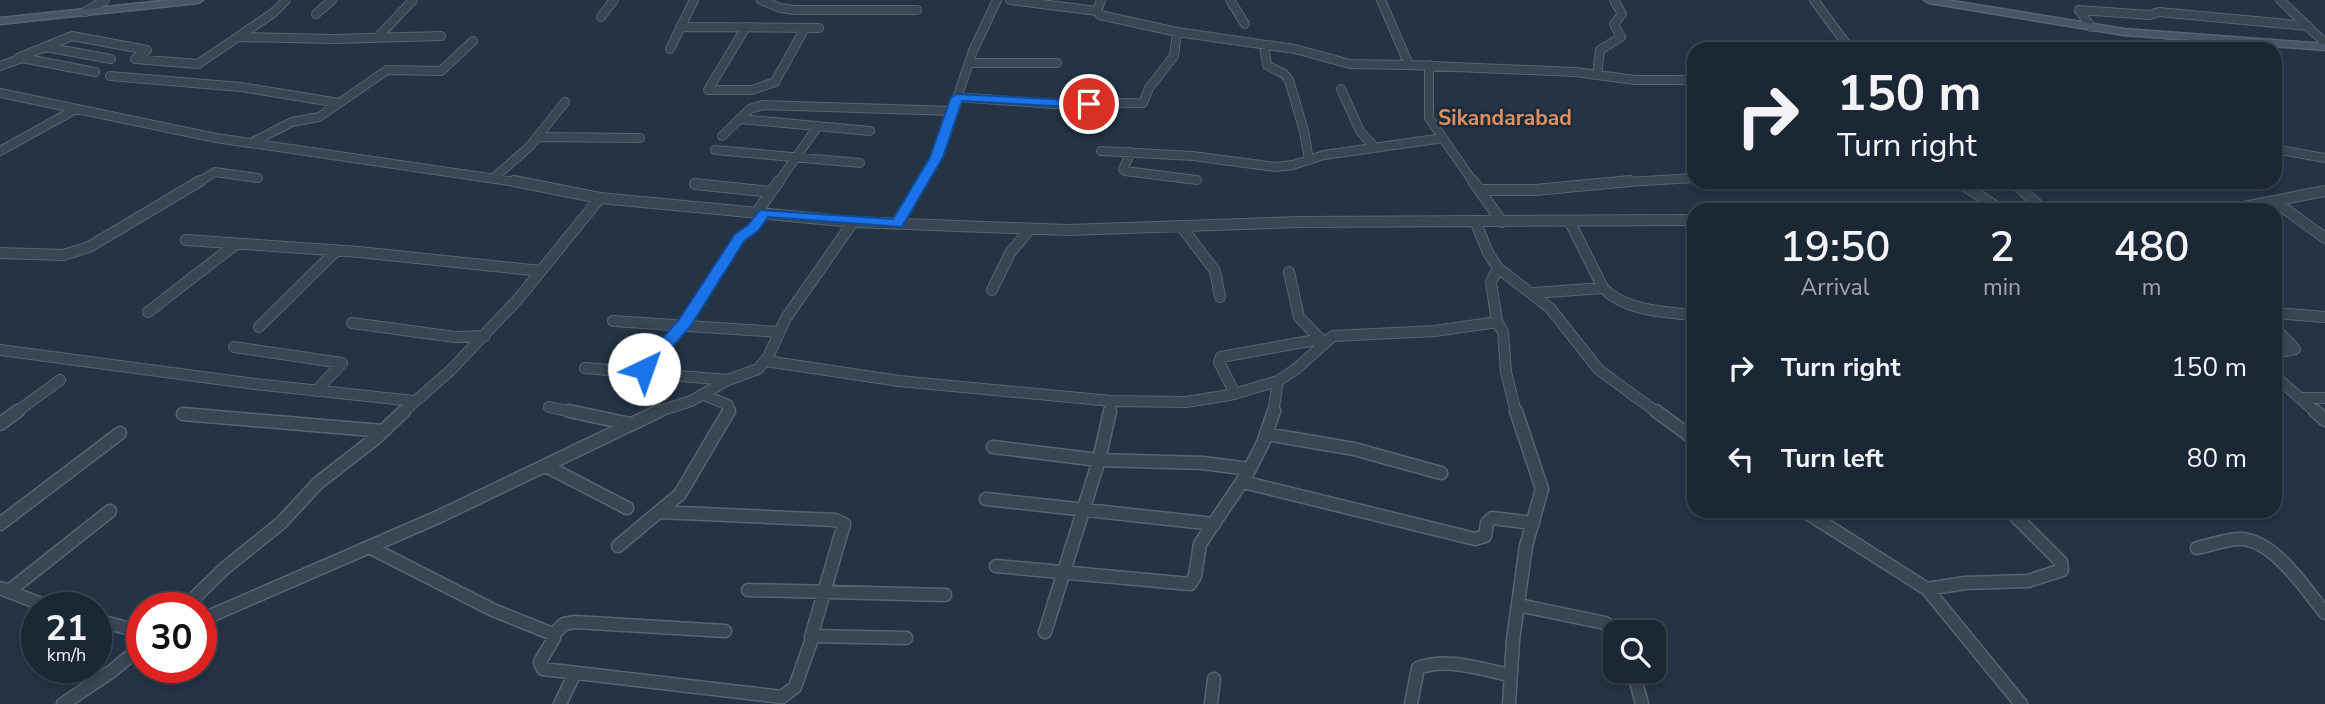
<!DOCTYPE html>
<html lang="en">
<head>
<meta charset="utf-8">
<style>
  body { margin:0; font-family:"Nunito Sans",sans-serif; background:#283340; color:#f1f3f6; height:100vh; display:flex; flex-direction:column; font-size:26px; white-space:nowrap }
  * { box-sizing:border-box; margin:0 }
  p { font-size:23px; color:#a0a5ac }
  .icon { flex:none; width:38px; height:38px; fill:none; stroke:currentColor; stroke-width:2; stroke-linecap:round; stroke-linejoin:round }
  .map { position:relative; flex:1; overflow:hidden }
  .drawer { position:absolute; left:1687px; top:203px; width:595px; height:315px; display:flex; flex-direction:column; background:#1b2734; border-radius:21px; box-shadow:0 4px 10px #0003,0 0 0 2px #39444f }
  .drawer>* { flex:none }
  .hud { position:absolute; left:1687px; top:42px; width:595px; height:147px; border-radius:21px; box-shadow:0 4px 10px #0003,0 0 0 2px #39444f; background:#1b2734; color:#f1f3f6; overflow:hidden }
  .fabs { position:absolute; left:1603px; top:620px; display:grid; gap:14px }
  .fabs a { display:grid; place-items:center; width:63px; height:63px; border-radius:14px; background:#1b2734; box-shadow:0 4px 10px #0003,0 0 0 2px #39444f; font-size:35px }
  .speed { position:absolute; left:21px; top:592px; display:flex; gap:14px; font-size:35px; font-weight:700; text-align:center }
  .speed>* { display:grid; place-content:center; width:91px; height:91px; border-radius:50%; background:#1b2734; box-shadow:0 4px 10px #0003,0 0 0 2px #39444f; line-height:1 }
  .speed small { font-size:18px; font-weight:400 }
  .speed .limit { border:10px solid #d22; background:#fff; color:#111 }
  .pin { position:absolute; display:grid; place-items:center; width:60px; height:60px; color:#fff; margin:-30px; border:4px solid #fff; border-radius:50%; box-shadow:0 2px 7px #0007 }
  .me { position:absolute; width:77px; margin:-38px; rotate:42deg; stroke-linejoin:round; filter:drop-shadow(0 0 5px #0008) }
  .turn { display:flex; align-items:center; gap:24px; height:147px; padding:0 35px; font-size:32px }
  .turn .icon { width:91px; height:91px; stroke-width:2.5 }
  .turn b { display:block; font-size:49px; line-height:60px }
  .eta { display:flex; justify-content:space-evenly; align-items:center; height:119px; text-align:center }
  .eta b { font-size:42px; font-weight:600; line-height:49px }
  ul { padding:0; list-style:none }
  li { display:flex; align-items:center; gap:21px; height:91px; padding:0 35px }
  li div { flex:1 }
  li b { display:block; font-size:26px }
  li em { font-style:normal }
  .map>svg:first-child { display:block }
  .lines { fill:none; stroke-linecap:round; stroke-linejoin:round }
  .minor-far2-casing { stroke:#586472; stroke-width:10 }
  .minor-far1-casing { stroke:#586472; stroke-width:12 }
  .minor-casing { stroke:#586472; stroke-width:15 }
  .secondary-casing { stroke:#586472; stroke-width:3 }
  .minor-far2 { stroke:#394654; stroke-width:8 }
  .minor-far1 { stroke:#394654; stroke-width:10 }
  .minor { stroke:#394654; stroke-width:12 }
  .secondary { fill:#475568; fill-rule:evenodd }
  .route { fill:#1a73e8; stroke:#114b97; stroke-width:2 }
  .labels { text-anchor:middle; stroke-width:5; stroke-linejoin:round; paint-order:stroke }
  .far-district-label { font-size:21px; font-weight:bold; fill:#e0905f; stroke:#1e2b3a }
</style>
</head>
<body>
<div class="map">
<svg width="2325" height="704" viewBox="0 0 2325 704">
  <rect width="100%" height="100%" fill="#243445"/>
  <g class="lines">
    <defs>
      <path id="minor-far2" d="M761,0L780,8L795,10H917
        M1010,0L1097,11L1101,0
        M1230,0L1245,24
        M1814,0L1850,49
        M2280,0L2325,43
        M1097,11L1100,15L1177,32L1295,49L1350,64L1409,65L1381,0
        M85,12L105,0
        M316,14L332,0
        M601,17L614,0
        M680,27L819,28
        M746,27L708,90H752L775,82L805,28
        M2091,27L2079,10L2150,15L2159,12L2308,26
        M238,37L334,39L441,36
        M377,38L413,0
        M1264,45L1267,65L1284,74L1289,80L1304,131L1309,160
        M45,47L111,59
        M670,49L694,0
        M2180,49L2228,41
        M18,58L72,36L147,50L135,59L198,64L273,13L286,0
        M969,63H1057
        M1409,65L1575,72L1635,80H1694
        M1429,65V118L1474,183
        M0,66L22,58L95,72
        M1597,75L1600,50L1621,37L1614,24L1622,14L1614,0
        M110,76L241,87L339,103
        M1341,89L1360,131L1375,148
        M0,93L216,138L523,183
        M957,97L1054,104L1143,103L1149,88L1174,56L1177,32
        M740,119L870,131
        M722,136L750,109L763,105L953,111
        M538,137L640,138
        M253,142L292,122L319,117L387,70L441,71L473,41
        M2275,149L2325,158
        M715,150L860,163
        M0,151L76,109
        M1101,151L1193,156L1275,167L1293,165L1324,155L1443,138
        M1131,152L1123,169L1125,171L1197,180
        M495,177L530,146L565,102
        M1744,182H1772
        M197,183L215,172L258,178
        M778,183L818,126
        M922,183L937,157L973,51L997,0
        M1611,183L1694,178"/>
      <path id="minor-far1" d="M514,181L600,198L853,222L1068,230L1300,222L1694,220
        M1473,181L1502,222
        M1744,182H1772
        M1959,182L2001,210
        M2014,182L2043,210
        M695,184L771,192
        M1482,190H1535L1630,181
        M2274,201L2325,238
        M2228,210L2325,191
        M757,212L779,181
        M1570,222L1603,288C1626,311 1663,312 1694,315
        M1476,223L1488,253L1498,268L1550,308L1599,370L1658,413
        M897,224L923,181
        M1181,226L1215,271L1220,297
        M186,240L359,252L541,271
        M0,253L63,255L89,247L200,181
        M1289,272L1299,317L1322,341
        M992,290L1010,253L1030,229
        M1533,293L1603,288
        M148,312L236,244
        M2275,313L2325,317
        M613,321L778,332
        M1497,322L1503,332L1506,372L1516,413
        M352,323L455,337L485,336
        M259,327L336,251
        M2275,328L2295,349L2275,353
        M234,347L342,363L316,391
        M0,350L255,384L414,401
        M766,361L899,381L1112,401L1186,402L1230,395L1278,381L1296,369L1333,336L1435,331L1497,322L1491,282L1498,268
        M585,368L645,373
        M2275,376L2317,413
        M728,380L645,373L644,370L684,324L740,237L753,228L764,213
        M1235,394L1219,362L1221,357L1321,339
        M704,395L728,405L729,413
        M2299,398H2325
        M549,407L577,413
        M15,413L60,380
        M402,413L451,370L519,298L600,198
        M654,413L691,401L728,380L758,369L768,357L786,318L853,222
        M1109,413L1112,401
        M1273,413L1278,381"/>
      <path id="minor" d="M569,411L630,424
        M1656,411L1694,439
        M2315,411L2325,420
        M183,414L383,431
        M0,424L18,411
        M1266,434L1354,449L1441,473
        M993,447L1099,460L1203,463L1249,469
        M546,466L627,508
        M1243,482L1475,539L1485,536L1487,523L1492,518L1533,523
        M986,499L1214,524
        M1804,511L1927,589L2021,704
        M661,512L835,520L844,524L811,637
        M0,524L120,433
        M618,546L680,494L729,411
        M369,547L493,610L550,633L554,638L540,662L543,669L782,697L795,687L813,636L906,638
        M2197,548C2211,545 2226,539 2240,539C2274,539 2306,590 2325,613
        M996,566L1190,584L1195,576L1200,544L1247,474L1263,443L1274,411
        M0,588L49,607
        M1927,589L1965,583L2028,581L2062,570L2061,562L2010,511
        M748,590L945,595
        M9,591L110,511
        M1518,605L1605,623L1619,632
        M185,607L225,568L281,523L318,483L376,438L404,411
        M96,620L142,632
        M201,620L438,517L659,411
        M1045,632L1099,460L1110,411
        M553,635L564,624L575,622L725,631
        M1633,670L1642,704
        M63,704L112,671L142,646
        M560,704L575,673
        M1211,704L1214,679
        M1411,704L1418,668C1449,657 1479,669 1510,675
        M1509,704L1513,640L1526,546L1542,489L1516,411"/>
      <path id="secondary" d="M172,0H203L198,3L0,24V18Z
        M1924,0H1946L2124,29L2325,44V50L2124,35L1929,3Z"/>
    </defs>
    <!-- minor-far2 casing -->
    <use href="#minor-far2" class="minor-far2-casing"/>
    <!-- minor-far1 casing -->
    <use href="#minor-far1" class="minor-far1-casing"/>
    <!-- minor casing -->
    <use href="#minor" class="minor-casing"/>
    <!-- secondary casing -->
    <use href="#secondary" class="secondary-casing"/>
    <!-- minor-far2 -->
    <use href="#minor-far2" class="minor-far2"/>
    <!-- minor-far1 -->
    <use href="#minor-far1" class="minor-far1"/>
    <!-- minor -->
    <use href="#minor" class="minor"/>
    <!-- secondary -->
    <use href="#secondary" class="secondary"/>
  </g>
  <!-- route -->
  <path class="route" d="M957,94L1089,101L1095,104L1089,108L962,101L943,157L902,227L768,217L758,231L745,240L690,327L650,372H638L636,369L638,365L678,321L735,234L748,225L760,210L893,219L930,157L951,97Z"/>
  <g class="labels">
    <!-- far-district labels -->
    <g class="far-district-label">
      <text x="1505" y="125">Sikandarabad</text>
    </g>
  </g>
</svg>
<div class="fabs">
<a><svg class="icon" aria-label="search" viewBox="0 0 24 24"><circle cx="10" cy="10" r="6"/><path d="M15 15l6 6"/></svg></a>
</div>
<div class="speed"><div>21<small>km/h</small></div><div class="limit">30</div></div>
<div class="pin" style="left:1089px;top:104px;background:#d93025"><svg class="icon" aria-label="arrive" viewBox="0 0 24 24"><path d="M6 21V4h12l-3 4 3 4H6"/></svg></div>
<svg class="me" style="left:644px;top:369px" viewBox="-20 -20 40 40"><circle r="19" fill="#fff"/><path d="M0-13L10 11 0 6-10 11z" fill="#1a73e8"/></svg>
<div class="hud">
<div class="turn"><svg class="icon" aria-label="right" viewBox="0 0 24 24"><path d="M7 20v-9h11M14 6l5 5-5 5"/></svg><div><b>150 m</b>Turn right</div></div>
</div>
<section class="drawer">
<div class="eta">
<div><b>19:50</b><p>Arrival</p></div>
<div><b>2</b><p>min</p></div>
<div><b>480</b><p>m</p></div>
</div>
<ul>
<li><svg class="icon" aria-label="right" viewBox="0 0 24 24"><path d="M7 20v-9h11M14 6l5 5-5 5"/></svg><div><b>Turn right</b></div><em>150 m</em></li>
<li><svg class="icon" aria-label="left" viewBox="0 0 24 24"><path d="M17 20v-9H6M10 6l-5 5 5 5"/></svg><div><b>Turn left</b></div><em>80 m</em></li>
</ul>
</section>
</div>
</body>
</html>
